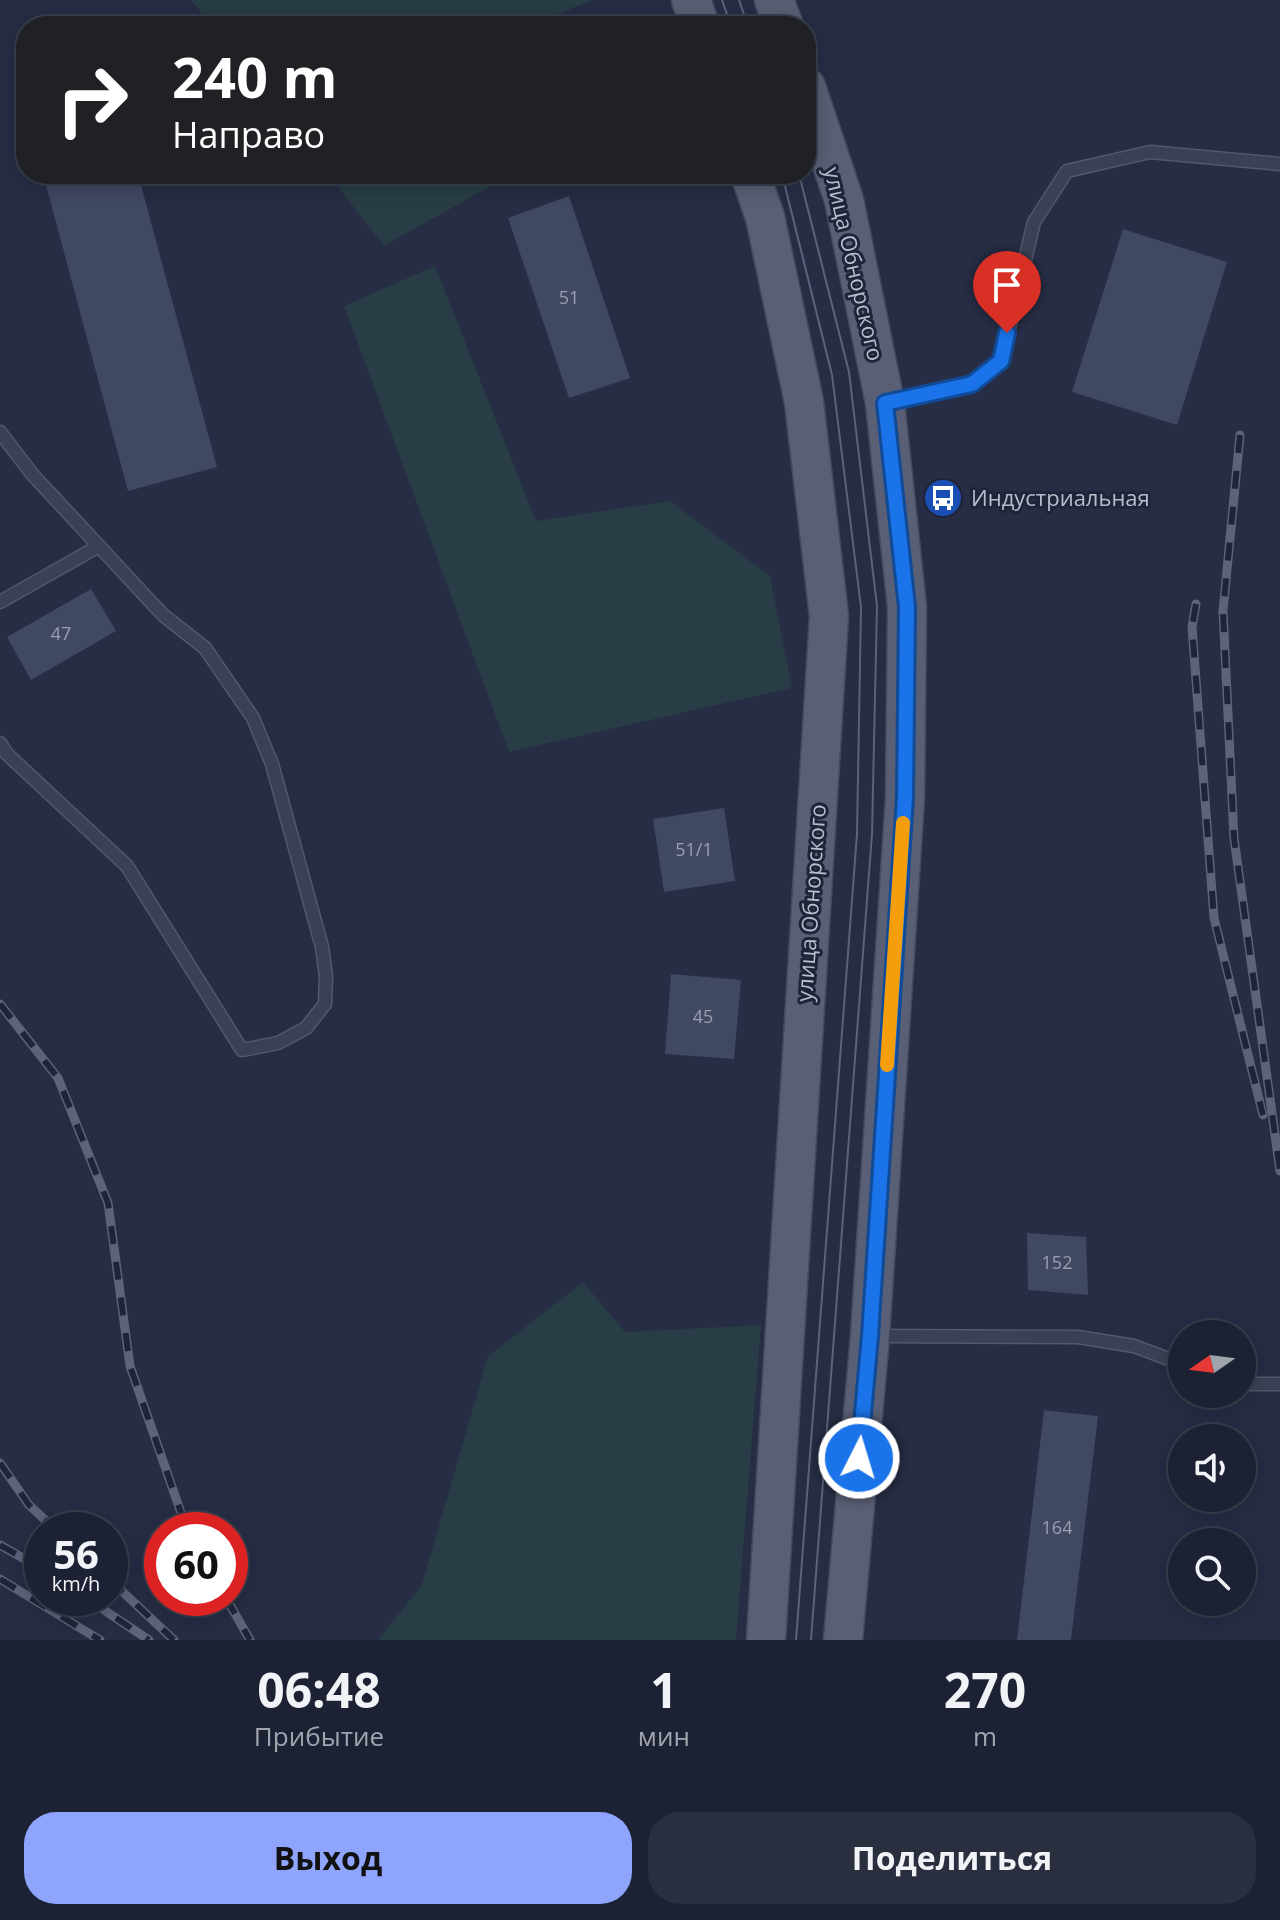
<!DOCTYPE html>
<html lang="ru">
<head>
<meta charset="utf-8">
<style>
  body { margin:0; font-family:"Open Sans",sans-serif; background:#292f3f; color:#f1f3f6; height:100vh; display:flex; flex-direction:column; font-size:30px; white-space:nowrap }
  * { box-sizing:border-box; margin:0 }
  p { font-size:26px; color:#a0a4ac }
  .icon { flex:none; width:44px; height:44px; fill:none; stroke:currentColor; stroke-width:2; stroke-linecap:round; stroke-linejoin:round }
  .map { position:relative; height:1640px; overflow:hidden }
  .sheet { display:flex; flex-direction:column; background:#1c2233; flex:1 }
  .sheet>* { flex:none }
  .banner { position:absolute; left:16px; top:16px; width:800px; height:168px; border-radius:32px; box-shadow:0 4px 20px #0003,0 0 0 2px #3a3f4e; background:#202124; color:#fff; overflow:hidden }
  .needle { width:52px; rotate:256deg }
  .controls { position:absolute; left:1168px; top:1320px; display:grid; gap:16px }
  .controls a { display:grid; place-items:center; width:88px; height:88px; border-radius:50%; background:#1c2233; box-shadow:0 4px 20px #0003,0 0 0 2px #3a3f4e; font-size:40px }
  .speed { position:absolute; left:24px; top:1512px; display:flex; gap:16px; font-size:40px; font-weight:700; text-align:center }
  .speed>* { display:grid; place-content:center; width:104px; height:104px; border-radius:50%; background:#1c2233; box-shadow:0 4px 20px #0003,0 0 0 2px #3a3f4e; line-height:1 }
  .speed small { font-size:20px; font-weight:400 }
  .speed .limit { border:12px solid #d22; background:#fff; color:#111 }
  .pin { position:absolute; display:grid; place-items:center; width:68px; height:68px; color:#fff; margin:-82px -34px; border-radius:50% 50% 50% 0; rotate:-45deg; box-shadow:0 0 8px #0007 }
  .pin .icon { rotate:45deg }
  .me { position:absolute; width:88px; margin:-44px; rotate:5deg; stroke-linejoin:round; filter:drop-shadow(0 0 6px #0008) }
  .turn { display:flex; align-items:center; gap:28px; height:168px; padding:0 24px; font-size:36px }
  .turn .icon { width:104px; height:104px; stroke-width:2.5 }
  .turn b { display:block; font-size:56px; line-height:68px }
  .eta { display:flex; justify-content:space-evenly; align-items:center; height:136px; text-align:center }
  .eta b { font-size:48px; font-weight:700; line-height:56px }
  .button { display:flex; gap:16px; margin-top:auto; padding:16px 24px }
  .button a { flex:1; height:92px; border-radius:32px; background:#8ea4fd; color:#111; font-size:32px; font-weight:700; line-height:92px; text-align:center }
  .button a+a { background:#292f3f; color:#f1f3f6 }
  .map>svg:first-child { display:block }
  .green { fill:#283d45 }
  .building { fill:#404862 }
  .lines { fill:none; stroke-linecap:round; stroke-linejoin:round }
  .lane-casing { stroke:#53586b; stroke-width:15 }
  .primary-casing { stroke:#44495d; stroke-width:41 }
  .lane { stroke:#3b4054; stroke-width:12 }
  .primary { stroke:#595f74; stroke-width:38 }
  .tram { stroke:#5d637b; stroke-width:2 }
  .rail-casing { stroke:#5d637b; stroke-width:9 }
  .rail { stroke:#1f2539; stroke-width:6; stroke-dasharray:18; stroke-linecap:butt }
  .route-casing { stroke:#114b97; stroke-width:20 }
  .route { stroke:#1a73e8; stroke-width:14 }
  .slow { stroke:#f59e0b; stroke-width:14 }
  .labels { text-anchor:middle; stroke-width:6; stroke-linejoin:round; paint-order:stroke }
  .number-label { font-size:18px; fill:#9a9fb2 }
  .street-label { font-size:22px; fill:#b8bccd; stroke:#1f2539 }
  .poi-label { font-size:22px; fill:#b8bccd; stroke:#1f2539; text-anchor:start }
</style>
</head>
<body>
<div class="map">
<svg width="1280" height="1640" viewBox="0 0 1280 1640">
  <rect width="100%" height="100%" fill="#262d44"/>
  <!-- green -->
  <path class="green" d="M191,0H592L535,24V26H212Z
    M328,174H512L384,246Z
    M435,266L536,521L670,501L770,576L792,688L509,752L344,306Z
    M583,1282L625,1332L761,1325L736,1640H378L422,1585L488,1356Z"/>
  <!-- building -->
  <path class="building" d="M43,174H138L217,467L128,491Z
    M569,196L630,378L569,398L508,218Z
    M1123,229L1227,262L1177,425L1072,392Z
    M91,589L116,631L31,680L7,637Z
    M724,808L735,881L664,892L653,819Z
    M671,974L741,980L734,1059L665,1054Z
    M1027,1233L1086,1237L1088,1295L1028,1290Z
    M1044,1410L1098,1416L1071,1640H1017Z"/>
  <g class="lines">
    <defs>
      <path id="lane" d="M888,403L972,384L1001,361L1034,222L1067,171L1150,152L1280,164
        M0,432L32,474L163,615L205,648L253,718L272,764L322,947L326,976L325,1004L306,1028L278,1043L242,1050L127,866L7,754L0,743
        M0,602L99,546
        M873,1336L1078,1337L1134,1346L1182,1364
        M1242,1384H1280"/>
      <path id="primary" d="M691,0L700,26
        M774,0L784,26
        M806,87L844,200L885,403L907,607L905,798L870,1336L843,1640
        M750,174L765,217L804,402L829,616L766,1640"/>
    </defs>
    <!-- lane casing -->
    <use href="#lane" class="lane-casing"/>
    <!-- primary casing -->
    <use href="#primary" class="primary-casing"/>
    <!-- lane -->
    <use href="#lane" class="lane"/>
    <!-- primary -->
    <use href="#primary" class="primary"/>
    <!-- tram -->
    <path class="tram" d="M722,0L731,26
      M739,0L748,26
      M782,174L832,375L861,607L857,834L796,1640
      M799,174L849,372L877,606L872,834L811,1640"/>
    <defs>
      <path id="rail" d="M1240,435L1223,611L1234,838L1280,1171
        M1196,604L1192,627L1214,918L1263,1115
        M0,1004L58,1078L108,1203L130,1366L187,1530
        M0,1463L29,1505L56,1530
        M0,1545L42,1569
        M0,1579L100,1640
        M110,1580L174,1640
        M86,1598L149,1640
        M226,1598L250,1640"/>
    </defs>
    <!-- rail casing -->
    <use href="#rail" class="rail-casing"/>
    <!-- rail -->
    <use href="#rail" class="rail"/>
  </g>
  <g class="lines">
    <defs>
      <path id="route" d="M859,1458L870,1336L905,798L907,607L885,403L972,384L1001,361L1007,333"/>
    </defs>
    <!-- route casing -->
    <use href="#route" class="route-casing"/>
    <!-- route -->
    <use href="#route" class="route"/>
    <!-- slow -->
    <path class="slow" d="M887,1065L903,823"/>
  </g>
  <!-- icons -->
  <defs>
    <symbol id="bus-disc" viewBox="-11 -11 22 22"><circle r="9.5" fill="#1a4fb4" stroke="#1f2539"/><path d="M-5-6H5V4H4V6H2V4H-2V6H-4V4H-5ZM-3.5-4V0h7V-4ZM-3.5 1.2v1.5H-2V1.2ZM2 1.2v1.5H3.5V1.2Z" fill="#fff"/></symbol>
  </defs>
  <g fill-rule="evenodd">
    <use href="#bus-disc" x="921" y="476" width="44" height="44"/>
  </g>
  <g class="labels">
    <!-- number labels -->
    <g class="number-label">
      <text x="569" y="304">51</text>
      <text x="61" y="640">47</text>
      <text x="694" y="856">51/1</text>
      <text x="703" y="1023">45</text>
      <text x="1057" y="1269">152</text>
      <text x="1057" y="1534">164</text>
    </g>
    <!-- street labels -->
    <g class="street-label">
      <text transform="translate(854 264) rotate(77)" y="8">улица Обнорского</text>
      <text transform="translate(811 903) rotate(-86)" y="8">улица Обнорского</text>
    </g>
    <!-- poi labels -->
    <g class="poi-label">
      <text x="971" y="506">Индустриальная</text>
    </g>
  </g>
</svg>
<div class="controls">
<a><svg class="needle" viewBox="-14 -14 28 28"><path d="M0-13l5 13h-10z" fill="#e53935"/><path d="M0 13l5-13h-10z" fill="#a0a4ac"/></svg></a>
<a><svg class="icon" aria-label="sound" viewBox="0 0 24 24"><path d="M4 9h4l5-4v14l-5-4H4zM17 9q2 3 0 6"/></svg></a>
<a><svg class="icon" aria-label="search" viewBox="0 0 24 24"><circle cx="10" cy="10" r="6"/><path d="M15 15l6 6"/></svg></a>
</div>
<div class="speed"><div>56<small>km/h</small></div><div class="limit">60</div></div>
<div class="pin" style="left:1007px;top:333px;background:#d93025"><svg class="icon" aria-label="arrive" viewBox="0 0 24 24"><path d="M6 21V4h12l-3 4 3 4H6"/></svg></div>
<svg class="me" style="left:859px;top:1458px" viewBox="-20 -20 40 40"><circle r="17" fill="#1a73e8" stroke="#fff" stroke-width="3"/><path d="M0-11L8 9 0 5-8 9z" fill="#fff"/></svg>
<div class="banner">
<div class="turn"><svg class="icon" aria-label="right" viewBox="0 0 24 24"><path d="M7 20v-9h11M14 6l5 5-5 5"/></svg><div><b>240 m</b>Направо</div></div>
</div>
</div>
<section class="sheet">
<div class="eta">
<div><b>06:48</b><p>Прибытие</p></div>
<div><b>1</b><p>мин</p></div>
<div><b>270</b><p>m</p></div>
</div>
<div class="button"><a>Выход</a><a>Поделиться</a></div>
</section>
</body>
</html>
